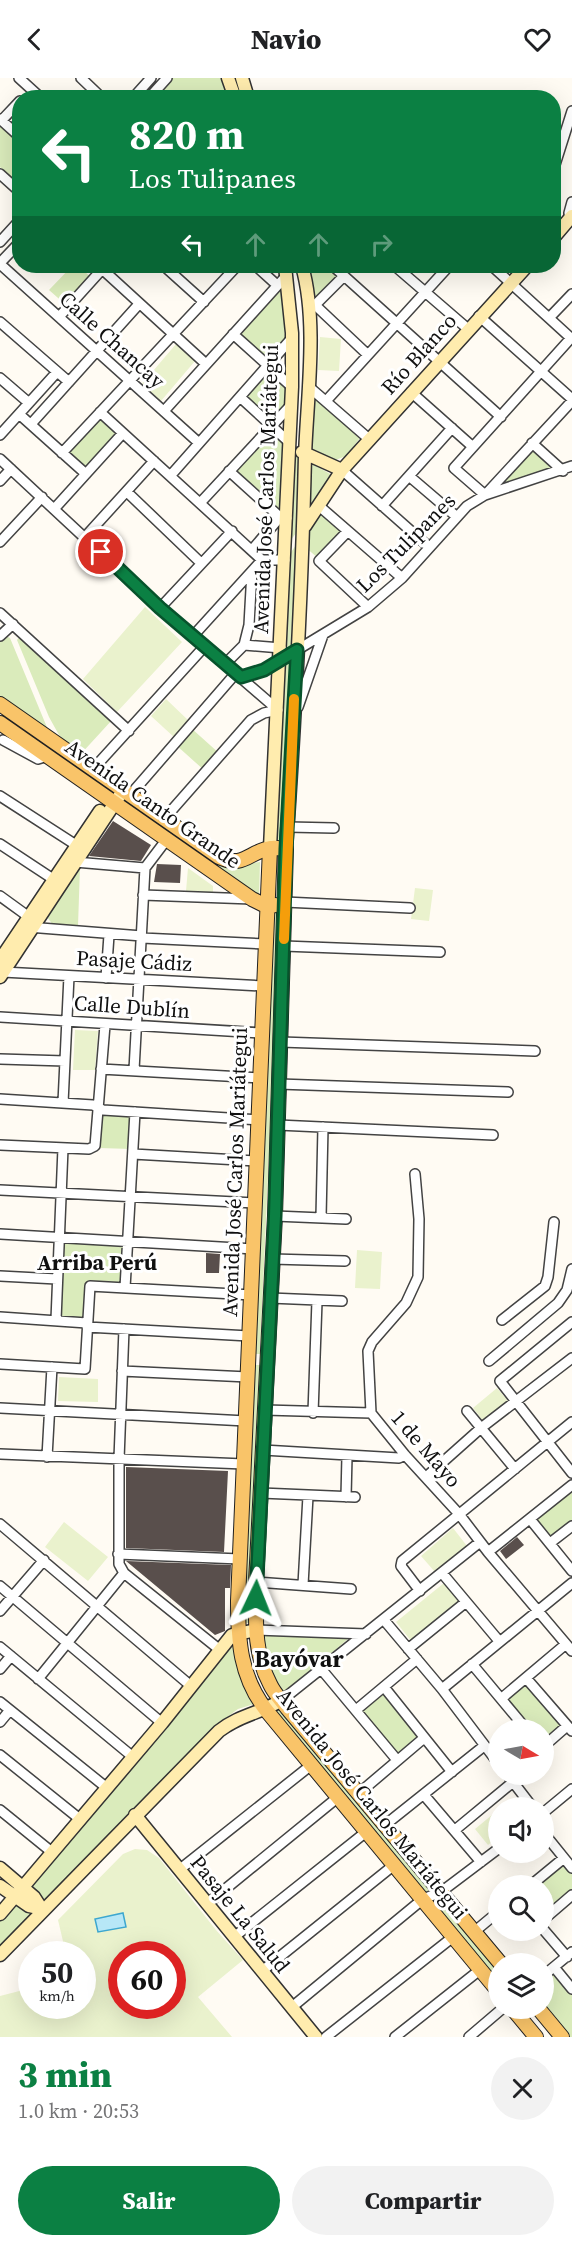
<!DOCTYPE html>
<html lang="es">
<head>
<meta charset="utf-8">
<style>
  body { margin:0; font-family:"Source Serif 4",serif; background:#f2f2f2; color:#202124; height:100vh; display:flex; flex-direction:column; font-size:22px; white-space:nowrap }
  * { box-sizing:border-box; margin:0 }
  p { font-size:20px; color:#757577 }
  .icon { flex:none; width:33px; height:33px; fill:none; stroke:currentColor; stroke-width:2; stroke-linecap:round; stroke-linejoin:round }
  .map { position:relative; height:1959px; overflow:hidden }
  .side { display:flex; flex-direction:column; background:#fff; flex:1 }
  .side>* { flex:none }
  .hud { position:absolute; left:12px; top:12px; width:549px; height:183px; border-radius:24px; box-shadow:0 6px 24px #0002; background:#0b8043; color:#fff; overflow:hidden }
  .needle { width:39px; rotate:100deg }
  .tools { position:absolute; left:488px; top:1641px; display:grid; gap:12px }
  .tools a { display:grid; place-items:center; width:66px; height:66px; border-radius:50%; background:#fff; box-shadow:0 6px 24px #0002; font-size:30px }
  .speed { position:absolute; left:18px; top:1863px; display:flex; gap:12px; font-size:30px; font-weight:700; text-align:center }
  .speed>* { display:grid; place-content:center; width:78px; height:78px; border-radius:50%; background:#fff; box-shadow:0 6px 24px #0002; line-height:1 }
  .speed small { font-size:15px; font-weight:400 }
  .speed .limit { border:9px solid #d22; background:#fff; color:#111 }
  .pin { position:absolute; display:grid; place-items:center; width:51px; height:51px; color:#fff; margin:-26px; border:3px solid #fff; border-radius:50%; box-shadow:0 2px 6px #0007 }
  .me { position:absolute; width:66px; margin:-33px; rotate:2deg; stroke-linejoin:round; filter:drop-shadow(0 0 4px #0008) }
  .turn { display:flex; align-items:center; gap:21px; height:126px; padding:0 18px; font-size:27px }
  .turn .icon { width:78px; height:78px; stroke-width:2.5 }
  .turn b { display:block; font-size:42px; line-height:51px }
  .lanes { display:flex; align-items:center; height:57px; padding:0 18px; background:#0003; justify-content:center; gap:30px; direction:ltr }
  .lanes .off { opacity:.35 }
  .round { display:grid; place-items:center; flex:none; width:63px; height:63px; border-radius:32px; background:#f2f2f2 }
  .overview { display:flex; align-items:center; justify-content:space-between; height:102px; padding:0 18px }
  h1 { font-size:36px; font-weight:800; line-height:45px; color:#0b8043 }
  .action { display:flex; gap:12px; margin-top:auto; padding:12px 18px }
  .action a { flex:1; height:69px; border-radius:36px; background:#0b8043; color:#fff; font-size:24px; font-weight:800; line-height:69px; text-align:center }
  .action a+a { background:#f2f2f2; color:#202124 }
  header { display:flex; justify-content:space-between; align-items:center; height:78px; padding:0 18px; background:#fff; font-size:27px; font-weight:800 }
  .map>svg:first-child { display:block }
  .green { fill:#daebbb }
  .pitch { fill:#eaf2cd; fill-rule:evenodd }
  .water { fill:#b7e7f7; stroke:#3da7cf; stroke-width:1.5 }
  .building { fill:#594f4c }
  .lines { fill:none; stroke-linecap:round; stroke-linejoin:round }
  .street-casing { stroke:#434343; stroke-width:12 }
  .secondary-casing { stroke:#323232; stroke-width:15 }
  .primary-casing { stroke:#212121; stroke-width:16 }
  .street { stroke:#fff; stroke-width:9 }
  .secondary { stroke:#ffecae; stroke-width:12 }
  .primary { stroke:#f9c469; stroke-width:14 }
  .route-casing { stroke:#07532c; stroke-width:15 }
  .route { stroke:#0b8043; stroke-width:10 }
  .slow { stroke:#f59e0b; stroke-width:10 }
  .labels { text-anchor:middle; stroke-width:6; stroke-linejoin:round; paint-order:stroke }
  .street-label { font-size:21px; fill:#101010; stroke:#fff }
  .neighbourhood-label { font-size:22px; font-weight:bold; fill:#101010; stroke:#fff }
  .quarter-label { font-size:24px; font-weight:bold; fill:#101010; stroke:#fff }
</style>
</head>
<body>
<header><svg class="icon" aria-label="back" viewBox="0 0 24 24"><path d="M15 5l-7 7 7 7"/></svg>Navio<svg class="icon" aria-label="heart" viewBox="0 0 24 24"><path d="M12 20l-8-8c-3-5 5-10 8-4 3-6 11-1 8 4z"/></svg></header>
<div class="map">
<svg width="572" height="1959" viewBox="0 0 572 1959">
  <rect width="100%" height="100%" fill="#fffbf3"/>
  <!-- green -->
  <path class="green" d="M171,0H223L229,19H169L160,12Z
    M0,48L19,65V107L0,89Z
    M72,188H78L92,200L66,227L49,212Z
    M308,188H330L340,197L315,221Z
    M282,208L285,261L267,282L237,256Z
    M268,292L289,311L288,325L271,344L244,319Z
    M312,315L360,360L346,378L333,383L309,375Z
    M100,338L118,355L87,390L68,375Z
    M270,350L283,362L280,432L277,434L231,393Z
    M534,369L558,391L494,412Z
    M293,373L300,378L298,452L289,465Z
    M309,384L332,397L310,430L307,431Z
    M320,430L342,452L318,480L305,469L306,452Z
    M296,467L292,572L285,575L287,480Z
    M6,558L10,560L51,659L0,624V562Z
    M20,558L112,642L79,678L59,657L49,639L17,562Z
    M291,580L282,762L279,764H276L282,585Z
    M191,650L220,676L205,693L176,667Z
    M126,718L227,788L260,784L259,820L121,724Z
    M80,789L78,848L53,847L47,839Z
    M280,833L260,1276H253L269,834Z
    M101,1032L133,1035L131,1071L99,1070Z
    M59,1162L127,1166L124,1208L89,1206L86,1243L57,1241Z
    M252,1287H260L251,1545H242Z
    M572,1410V1446L551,1462L534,1441Z
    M260,1556L350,1559L284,1617L273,1600Z
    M231,1566L234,1569L254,1626L238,1631L219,1645L44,1823L31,1811V1807Z
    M525,1604L563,1647L543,1664V1652L531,1651L506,1620Z
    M384,1615L422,1660L399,1679L361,1635Z
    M279,1630L498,1891V1904L271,1635Z
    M563,1784L572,1794V1814L543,1839V1808H534Z
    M23,1817L38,1831L0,1870V1841Z
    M553,1892L572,1913V1959H568L543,1930V1907L549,1903L547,1898Z"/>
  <!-- pitch -->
  <path class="pitch" d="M320,259L341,261L339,293L318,292Z
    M176,266L195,283L161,323L142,306Z
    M145,529L182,564L117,634L83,601Z
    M166,621L189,643L175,660L151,638Z
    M188,790L213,808V815L186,813Z
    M415,810L433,812L429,843L411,841Z
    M75,952L98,953L95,992H73Z
    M357,1172L382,1174L380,1211L355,1210Z
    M59,1299L98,1301V1324L58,1323Z
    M497,1310L508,1323L483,1343L473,1330Z
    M64,1444L108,1479L88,1503L45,1469Z
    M453,1450L467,1468L435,1494L421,1478Z
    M444,1505L460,1525L412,1564L396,1544Z
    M498,1732V1759L488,1767L475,1751Z
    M135,1771L147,1772L159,1780L216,1852L243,1882L198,1919L232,1959H0V1918L31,1910L32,1928H82V1876H66L58,1842L123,1776ZM122,1876H172V1928H122Z"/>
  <!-- water -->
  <path class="water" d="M123,1835L126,1849L98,1854L95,1841Z"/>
  <!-- building -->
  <path class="building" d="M113,743L151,767L141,783L89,778Z
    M157,786L181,787L180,805L154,804Z
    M206,1175L220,1176L219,1195H206Z
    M126,1389L228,1393L224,1474L126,1470Z
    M517,1459L524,1467L506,1481L500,1473Z
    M126,1483L231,1487L230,1510H225V1553L215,1557Z"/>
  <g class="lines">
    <defs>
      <path id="street" d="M19,0L41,20
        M81,0L102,20
        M133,20L151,0
        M149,20L167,0
        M0,41L20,59
        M2,42L20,23
        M554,90L572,33
        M0,96L20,114
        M570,141L569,135L572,124
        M0,164L20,142
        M0,185L20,164
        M0,186L199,365
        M164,188L204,224
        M256,188L277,207
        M333,188L501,339
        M395,188L468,251
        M492,188L572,261
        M102,191L206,286
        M310,226L315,227L344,198
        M315,227L368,277
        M479,238L572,321
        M59,239L105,188
        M549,240L572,216
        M0,244L69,304
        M233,256L292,309
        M571,260L454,390L485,417L572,323
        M0,300L29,325
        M308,308L369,361
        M411,314L473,369
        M240,319L290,365
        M326,323L449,188
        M164,333L287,197
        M100,334L262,482
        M19,336L86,396
        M31,346L139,226
        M0,357L57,294
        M532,365L563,393
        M62,375L237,188
        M0,381L160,530L278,632
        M342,392L429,469
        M229,393L280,439L287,440
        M171,397L292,260
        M409,398L457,439
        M0,403L11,391
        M127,414L201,485
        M201,424L292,326
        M318,427L402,500
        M382,428L452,350
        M55,430L123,355
        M347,454L319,483L368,529
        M85,459L154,383
        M0,464L42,419
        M252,472L280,439
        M160,530L232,453
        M0,535L129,653
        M0,558L13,546
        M193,558L262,482H285
        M244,567L281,570
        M225,586L244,567L249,547L252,493
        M241,599L264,592L368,529L402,500L467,428L485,417L572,388
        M298,629L323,557
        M3,662L38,681L48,678
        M94,690L204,569
        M131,716L236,595
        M0,718L76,767
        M164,741L251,642L264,635L278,632
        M288,749L334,750
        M0,766L53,801
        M75,784L145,790
        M145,790L167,761
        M143,817L252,821
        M0,818L29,839
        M285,824L410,830
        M28,849L142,858
        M142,860L265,866
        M284,868L440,874
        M3,894L263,908
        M106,900L109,857
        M0,939L262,955
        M281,964L535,973
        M0,981L65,983
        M101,991L260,1000
        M134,992L145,790
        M279,1006L508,1014
        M0,1021L93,1027L103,1032L259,1042
        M63,1025L69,898
        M278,1047L493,1057
        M0,1067L89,1071L95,1068L105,947
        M133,1076L257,1083
        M415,1096L419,1141L418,1199L406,1225L372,1264L368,1273L371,1335L405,1377L459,1436L488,1474L572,1573
        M0,1112L255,1125
        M275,1138L346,1141
        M321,1139L323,1049
        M0,1156L254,1171
        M272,1181L345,1183
        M0,1198L57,1201
        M125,1210L135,1034
        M270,1220L342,1223
        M0,1239L87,1245
        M56,1242L63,1070
        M502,1242L545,1208L548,1199L554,1144
        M572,1244L500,1303L572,1395
        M87,1249L249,1258
        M124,1251L119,1381V1486L124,1495L220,1572
        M489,1283L558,1225L567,1212L572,1191
        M0,1286L85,1291L90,1208L252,1217
        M122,1293L248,1299
        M0,1330L246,1343
        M265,1332L371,1335
        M467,1333L515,1391
        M313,1335L317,1223
        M263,1372L399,1380L405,1377
        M0,1376L244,1386
        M47,1379L52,1289
        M426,1399L481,1350L572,1280
        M261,1415L355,1419
        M346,1419L347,1378
        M530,1441L572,1493
        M0,1446L191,1608
        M550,1465L572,1448
        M488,1474L572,1407
        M118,1476L240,1481
        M442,1495L499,1563
        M256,1504L351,1511
        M303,1507L308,1418
        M0,1508L162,1645
        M420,1513L401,1488L402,1483L572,1344
        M0,1533L44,1482
        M384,1542L442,1611L498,1685
        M256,1552L366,1556
        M0,1569L133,1679
        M408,1571L466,1524
        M472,1586L527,1652
        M0,1591L11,1578
        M322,1592L397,1682
        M526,1600L572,1653
        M38,1601L124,1495
        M384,1609L452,1694
        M442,1611L572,1505
        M502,1620L566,1566
        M282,1622L480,1464
        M0,1624L107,1710
        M356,1632L417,1581
        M0,1644L10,1632
        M543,1669L567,1648
        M0,1677L81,1742
        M507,1696L533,1730
        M358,1716L424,1660
        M424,1717L481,1784
        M0,1732L53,1775
        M543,1735L572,1711
        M385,1747L484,1668
        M455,1752L513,1704
        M543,1754L572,1790
        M179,1792L310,1688
        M530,1808L564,1780
        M207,1826L337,1720
        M543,1842L572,1817
        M543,1851L567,1879
        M474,1854L498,1834
        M234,1859L366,1754
        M554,1889L572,1911
        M262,1893L394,1787
        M543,1898L572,1874
        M292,1929L423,1821L441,1814L498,1771
        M326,1959L453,1859
        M395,1959L481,1891
        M469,1959L503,1930"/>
      <path id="secondary" d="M228,0L235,20
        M242,0L248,20
        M554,159L572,138
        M302,374L342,392
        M305,448L342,392L527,188
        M270,770L292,309V255L285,188
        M286,771C295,640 302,509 305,378C307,320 318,244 302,188
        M0,882L100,733
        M0,899L124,711
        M135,1737L316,1959
        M0,1790L34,1819L43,1833
        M0,1808L29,1828L39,1830
        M0,1836L162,1645L232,1557L256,1552
        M0,1877L219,1653C239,1637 261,1635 282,1622"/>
      <path id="primary" d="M0,626L219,779C244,791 249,773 271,770C276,769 282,771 286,771L275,1138L256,1504C256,1539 253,1574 270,1606C274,1615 281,1622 287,1630L501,1886
        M0,645L252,821L268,829L275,827
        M270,770L238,1523C238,1563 240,1598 266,1632L498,1913
        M512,1930L536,1959
        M538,1930L562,1959"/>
    </defs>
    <!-- street casing -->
    <use href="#street" class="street-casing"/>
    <!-- secondary casing -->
    <use href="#secondary" class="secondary-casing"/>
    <!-- primary casing -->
    <use href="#primary" class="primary-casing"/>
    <!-- street -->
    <use href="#street" class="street"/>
    <!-- secondary -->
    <use href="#secondary" class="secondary"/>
    <!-- primary -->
    <use href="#primary" class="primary"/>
  </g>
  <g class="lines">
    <defs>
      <path id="route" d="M101,474L160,530L241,599L264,592L297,572L286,771L275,1138L256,1520"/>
    </defs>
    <!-- route casing -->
    <use href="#route" class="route-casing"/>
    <!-- route -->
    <use href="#route" class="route"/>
    <!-- slow -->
    <path class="slow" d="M284,861L294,621"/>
  </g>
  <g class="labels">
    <!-- street labels -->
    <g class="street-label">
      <text transform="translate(112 262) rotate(42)" y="7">Calle Chancay</text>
      <text transform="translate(419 276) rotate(-48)" y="7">Río Blanco</text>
      <text transform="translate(266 411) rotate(-88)" y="7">Avenida José Carlos Mariátegui</text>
      <text transform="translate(406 465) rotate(-45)" y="7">Los Tulipanes</text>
      <text transform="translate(153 726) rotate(35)" y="7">Avenida Canto Grande</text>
      <text transform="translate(134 883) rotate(3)" y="7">Pasaje Cádiz</text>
      <text transform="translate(132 929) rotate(4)" y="7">Calle Dublín</text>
      <text transform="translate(235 1094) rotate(-88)" y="7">Avenida José Carlos Mariátegui</text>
      <text transform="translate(426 1371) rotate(49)" y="7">1 de Mayo</text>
      <text transform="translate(372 1726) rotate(51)" y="7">Avenida José Carlos Mariátegui</text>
      <text transform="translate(240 1836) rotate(51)" y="7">Pasaje La Salud</text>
    </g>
    <!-- neighbourhood labels -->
    <g class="neighbourhood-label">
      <text x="97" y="1192">Arriba Perú</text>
    </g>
    <!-- quarter labels -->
    <g class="quarter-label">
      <text x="299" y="1589">Bayóvar</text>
    </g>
  </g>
</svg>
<div class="tools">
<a><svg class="needle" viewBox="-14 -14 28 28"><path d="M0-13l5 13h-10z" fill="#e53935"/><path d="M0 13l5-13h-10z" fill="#757577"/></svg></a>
<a><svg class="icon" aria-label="sound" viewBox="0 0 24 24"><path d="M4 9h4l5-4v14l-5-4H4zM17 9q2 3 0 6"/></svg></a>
<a><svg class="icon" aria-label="search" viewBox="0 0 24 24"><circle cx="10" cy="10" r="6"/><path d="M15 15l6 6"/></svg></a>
<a><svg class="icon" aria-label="layers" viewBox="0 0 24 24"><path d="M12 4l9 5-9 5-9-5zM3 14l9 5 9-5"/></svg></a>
</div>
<div class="speed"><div>50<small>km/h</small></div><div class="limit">60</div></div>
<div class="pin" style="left:101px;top:474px;background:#d93025"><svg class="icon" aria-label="arrive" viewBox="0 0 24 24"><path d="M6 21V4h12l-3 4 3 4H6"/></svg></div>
<svg class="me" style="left:256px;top:1520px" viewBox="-20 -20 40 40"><path d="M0-17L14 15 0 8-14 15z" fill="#0b8043" stroke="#fff" stroke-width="4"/></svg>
<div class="hud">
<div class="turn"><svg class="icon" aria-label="left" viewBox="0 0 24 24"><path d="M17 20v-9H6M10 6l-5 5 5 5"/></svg><div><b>820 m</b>Los Tulipanes</div></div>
<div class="lanes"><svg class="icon" aria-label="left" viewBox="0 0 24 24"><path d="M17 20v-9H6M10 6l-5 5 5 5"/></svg><svg class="icon off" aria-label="ahead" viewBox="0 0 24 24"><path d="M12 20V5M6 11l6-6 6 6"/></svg><svg class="icon off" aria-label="ahead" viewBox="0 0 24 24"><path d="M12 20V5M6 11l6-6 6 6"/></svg><svg class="icon off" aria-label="right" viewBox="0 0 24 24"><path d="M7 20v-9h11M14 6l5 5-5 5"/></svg></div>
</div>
</div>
<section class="side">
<div class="overview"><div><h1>3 min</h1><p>1.0 km · 20:53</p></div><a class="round"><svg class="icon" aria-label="close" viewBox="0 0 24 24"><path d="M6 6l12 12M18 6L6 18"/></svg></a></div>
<div class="action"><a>Salir</a><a>Compartir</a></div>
</section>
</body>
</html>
